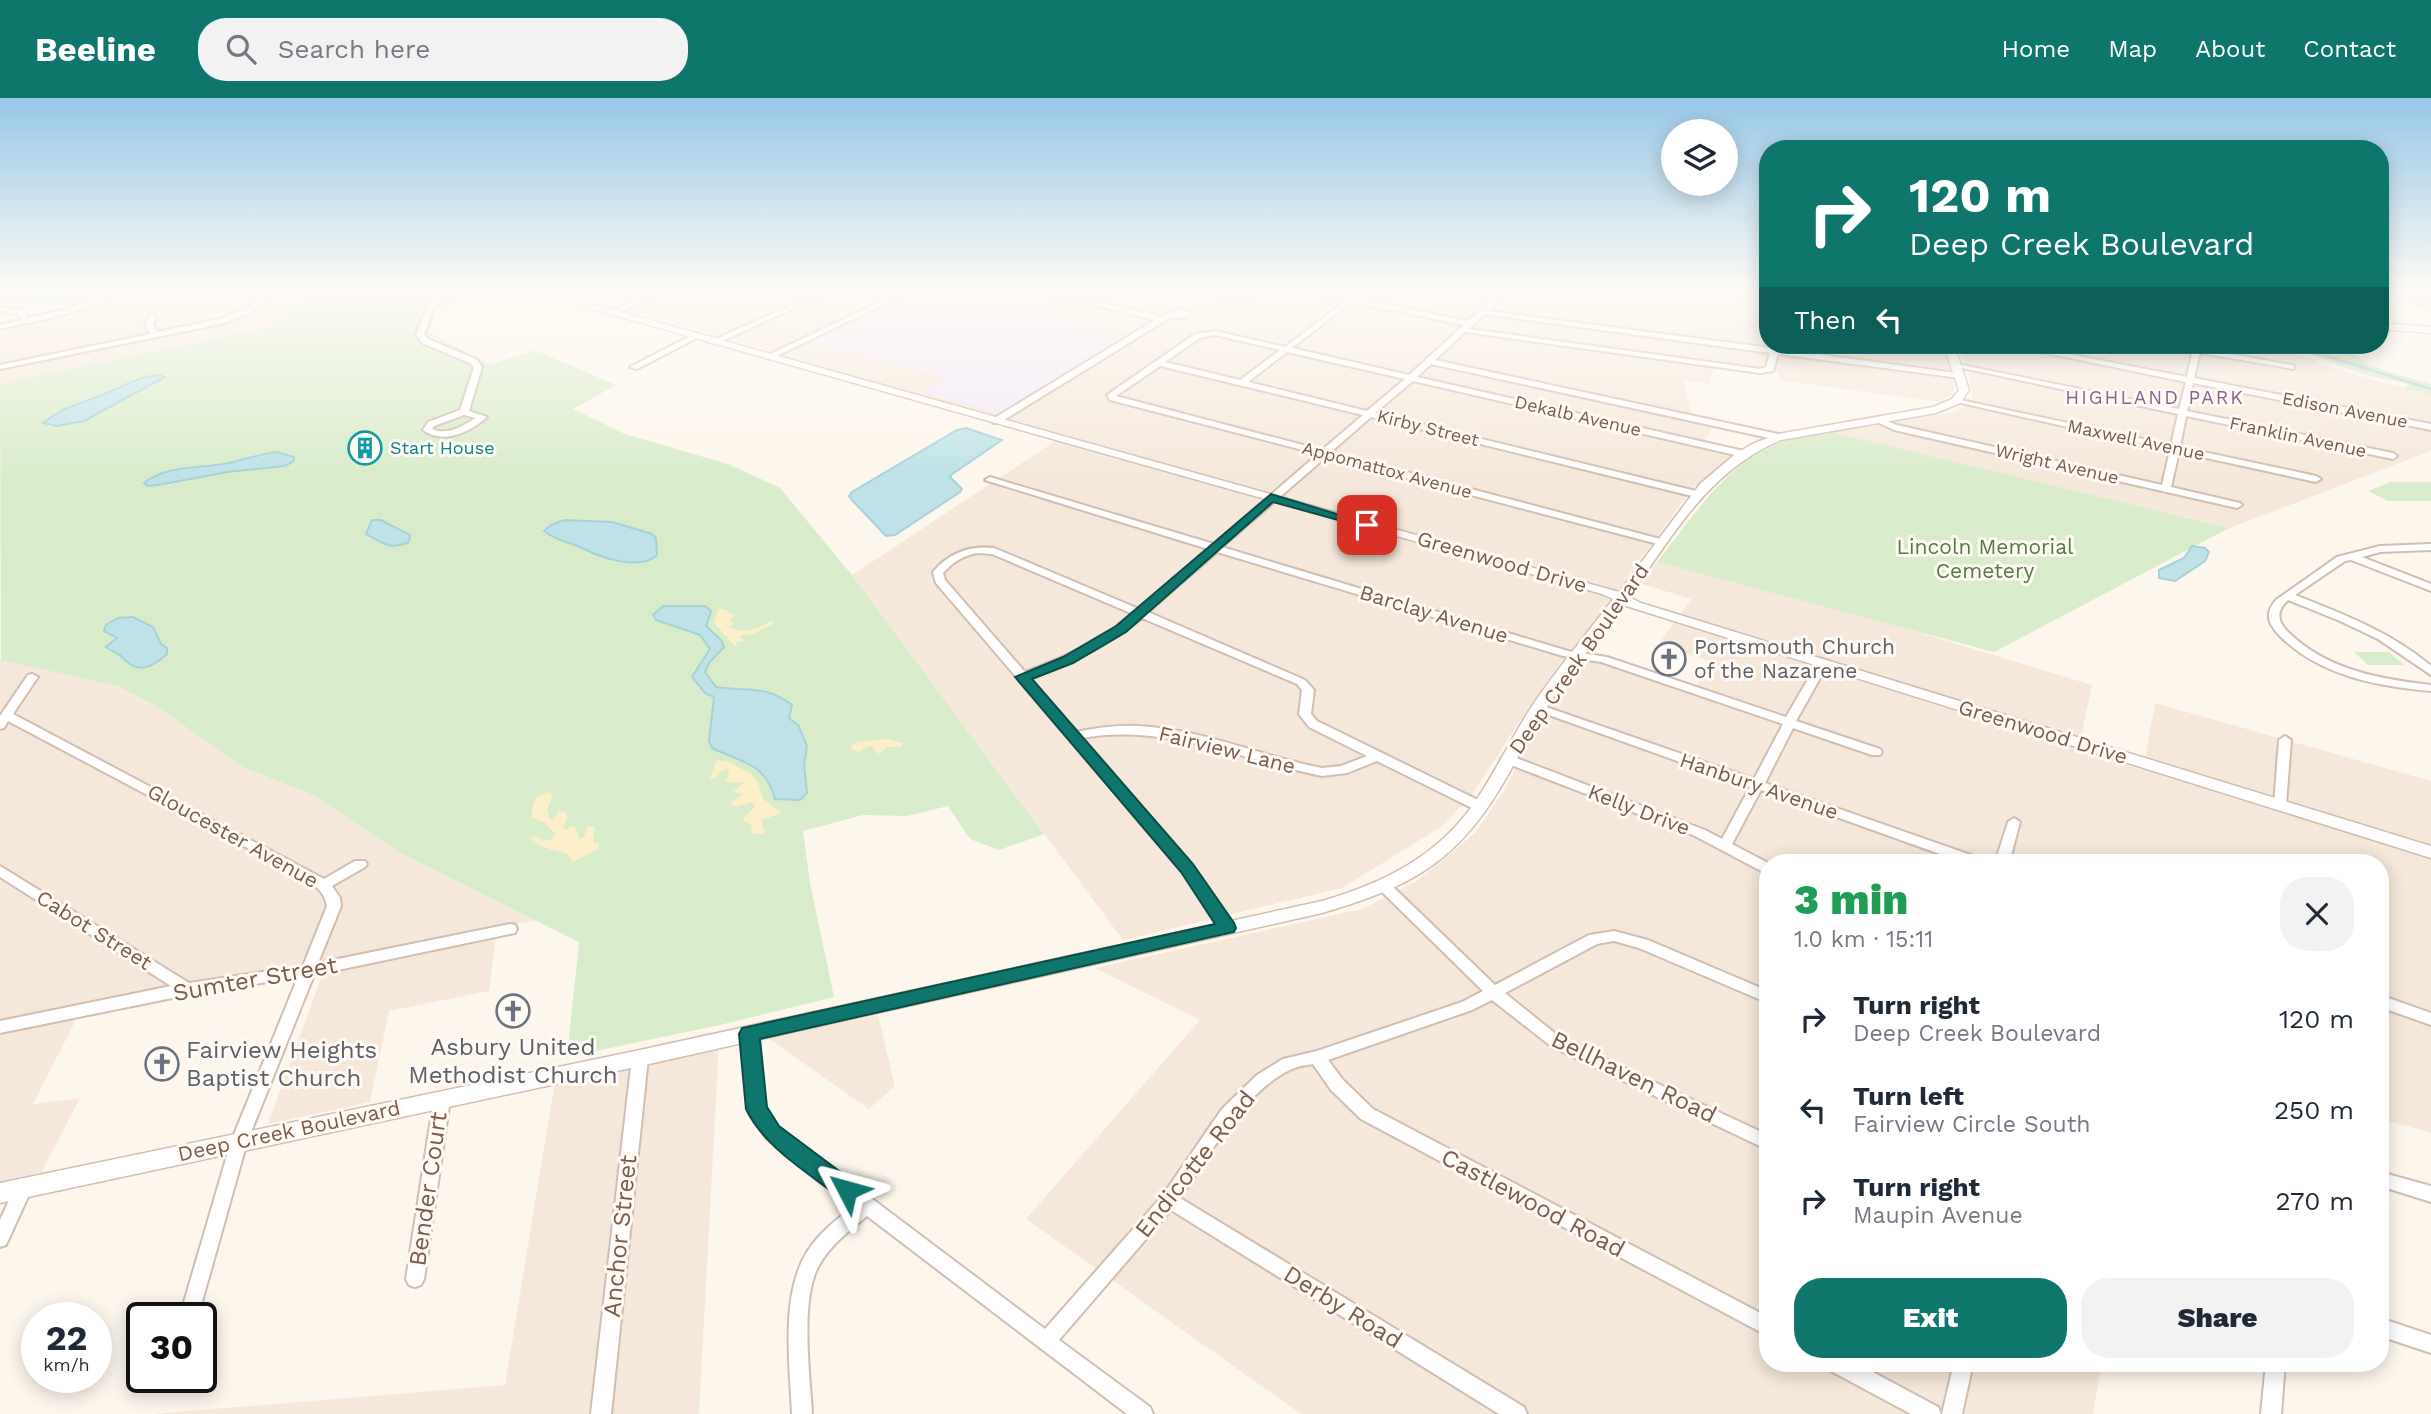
<!DOCTYPE html>
<html lang="en">
<head>
<meta charset="utf-8">
<style>
  body { margin:0; font-family:"Work Sans",sans-serif; background:#f2f2f3; color:#1f2937; height:100vh; display:flex; flex-direction:column; font-size:26px; white-space:nowrap }
  * { box-sizing:border-box; margin:0 }
  p { font-size:23px; color:#747a83 }
  .icon { flex:none; width:38px; height:38px; fill:none; stroke:currentColor; stroke-width:2; stroke-linecap:round; stroke-linejoin:round }
  .map { position:relative; flex:1; overflow:hidden }
  .drawer { position:absolute; left:1759px; top:756px; width:630px; height:518px; display:flex; flex-direction:column; background:#fff; border-radius:28px; box-shadow:0 4px 18px #0003 }
  .drawer>* { flex:none }
  .top-card { position:absolute; left:1759px; top:42px; width:630px; height:214px; border-radius:28px; box-shadow:0 4px 18px #0003; background:#0f766e; color:#fff; overflow:hidden }
  .buttons { position:absolute; left:1661px; top:21px; display:grid; gap:14px }
  .buttons a { display:grid; place-items:center; width:77px; height:77px; border-radius:50%; background:#fff; box-shadow:0 4px 18px #0003; font-size:35px }
  .speed { position:absolute; left:21px; top:1204px; display:flex; gap:14px; font-size:35px; font-weight:700; text-align:center }
  .speed>* { display:grid; place-content:center; width:91px; height:91px; border-radius:50%; background:#fff; box-shadow:0 4px 18px #0003; line-height:1 }
  .speed small { font-size:18px; font-weight:400 }
  .speed .limit { border:4px solid #111; border-radius:10px; background:#fff; color:#111 }
  .pin { position:absolute; display:grid; place-items:center; width:60px; height:60px; color:#fff; margin:-30px; border-radius:14px; box-shadow:0 4px 10px #0006 }
  .me { position:absolute; width:77px; margin:-38px; rotate:309deg; stroke-linejoin:round; filter:drop-shadow(0 0 5px #0008) }
  .turn { display:flex; align-items:center; gap:24px; height:147px; padding:0 35px; font-size:32px }
  .turn .icon { width:91px; height:91px; stroke-width:2.5 }
  .turn b { display:block; font-size:49px; line-height:60px }
  .then { display:flex; align-items:center; height:66px; padding:0 35px; background:#0003; gap:14px; font-size:26px }
  .round { display:grid; place-items:center; flex:none; width:74px; height:74px; border-radius:28px; background:#f2f2f3 }
  .summary { display:flex; align-items:center; justify-content:space-between; height:119px; padding:0 35px }
  h1 { font-size:42px; font-weight:800; line-height:52px; color:#1e9e55 }
  .button { display:flex; gap:14px; margin-top:auto; padding:14px 35px }
  .button a { flex:1; height:80px; border-radius:28px; background:#0f766e; color:#fff; font-size:28px; font-weight:800; line-height:80px; text-align:center }
  .button a+a { background:#f2f2f3; color:#1f2937 }
  ul { padding:0; list-style:none }
  li { display:flex; align-items:center; gap:21px; height:91px; padding:0 35px }
  li div { flex:1 }
  li b { display:block; font-size:26px }
  li em { font-style:normal }
  header { display:flex; align-items:center; gap:42px; box-sizing:border-box; height:98px; padding:0 35px; background:#0f766e; color:#fff }
  header strong { font-size:33px }
  nav { display:flex; gap:38px; margin-inline-start:auto; font-size:24px }
  .search { width:490px; height:63px; background:#f2f2f3; display:flex; align-items:center; gap:18px; box-sizing:border-box; padding:0 24px; border-radius:28px; color:#747a83; font-size:26px }
  .map>svg:first-child { display:block }
  .residential { fill:#f5e8da }
  .education { fill:#f3e8fa }
  .green { fill:#d8ecc9 }
  .sand { fill:#fcefc7 }
  .water { fill:#bfe3e8; stroke:#a5d3da; stroke-width:2 }
  .lines { fill:none; stroke-linecap:round; stroke-linejoin:round }
  .stream { stroke:#a5d3da; stroke-width:2.5 }
  .minor-casing { stroke:#d1beb0; stroke-width:4 }
  .tertiary-casing { stroke:#d1beb0; stroke-width:3 }
  .primary-casing { stroke:#dad1cd; stroke-width:3 }
  .minor { fill:#fff; fill-rule:evenodd }
  .tertiary { fill:#fff; fill-rule:evenodd }
  .primary { fill:#fbd9a5; fill-rule:evenodd }
  .route { fill:#0f766e; stroke:#0a4d48; stroke-width:2 }
  .labels { text-anchor:middle; stroke-width:6; stroke-linejoin:round; paint-order:stroke }
  .far-street-label { font-size:18px; fill:#7a5c4d; stroke:#fffaf3 }
  .far-culture-label { font-size:18px; fill:#0d838f; stroke:#fffaf3; text-anchor:start }
  .far-neighbourhood-label { font-size:19px; letter-spacing:2px; fill:#846695; stroke:#fffaf3 }
  .park-label { font-size:21px; fill:#537a41; stroke:#fffaf3 }
  .street-label { font-size:21px; fill:#7a5c4d; stroke:#fffaf3 }
  .worship-label { font-size:21px; fill:#5b616d; stroke:#fffaf3; text-anchor:start }
  .near-street-label { font-size:24px; fill:#7a5c4d; stroke:#fffaf3 }
  .near-worship-label { font-size:24px; fill:#5b616d; stroke:#fffaf3 }
</style>
</head>
<body>
<header>
<strong>Beeline</strong>
<div class="search"><svg class="icon" aria-label="search" viewBox="0 0 24 24"><circle cx="10" cy="10" r="6"/><path d="M15 15l6 6"/></svg>Search here</div>
<nav><a>Home</a><a>Map</a><a>About</a><a>Contact</a></nav>
</header>
<div class="map">
<svg width="2431" height="1316" viewBox="0 0 2431 1316">
  <rect width="100%" height="100%" fill="#fdf6ec"/>
  <!-- residential -->
  <path class="residential" d="M121,195H215L211,198L227,199L220,206L267,204L277,195H308L275,228L0,286V214L55,220Z
    M563,195H644L611,208Z
    M668,195L701,198L732,195H1767L1768,247H1943L1955,288L1953,296L1939,304L1778,282L1779,273L1715,264L1710,286L1683,282L1694,323L1714,327L1700,350L1732,357L1693,390L1518,626L1472,697L1441,729L1342,790L1123,842L852,477L1063,338L627,212Z
    M1959,247H2255L2317,262V266L2431,297V327L2352,312L2353,317L2431,332V353L2230,430L1829,335L1954,314L1974,304L1968,274Z
    M1657,464L1849,513L2092,587L2078,652L2143,672L2155,605L2431,683V1035L2385,1022V952L2380,950V765H1768V1265H2102L2093,1316H1301L1026,1121L1200,922L1095,870L1362,811L1417,783L1476,734L1503,694L1531,640L1587,561L1691,596L1712,564L1658,547L1691,501L1642,486Z
    M0,561L117,588L156,608L243,669L315,698L398,753L536,822L497,829L489,893L389,913L370,1004L268,1026L328,861L84,906L33,1006L80,1000L41,1075L0,1084Z
    M878,917L895,988L869,1011L768,940Z
    M719,946L699,1316H153L505,1287L555,984Z"/>
  <!-- education -->
  <path class="education" d="M916,195H955L1098,228L1085,236L1116,244L999,315L922,294L946,280L813,244Z"/>
  <!-- green -->
  <path class="green" d="M308,195H483L436,214L429,234L490,267L535,252L616,287L573,311L625,336L728,366L780,390L852,477L1044,736L999,752L970,741L948,708L907,718L863,717L803,733L810,785L834,899L720,927L567,959L579,844L397,753L315,698L243,669L156,608L117,588L1,562L0,286L275,228Z
    M2279,247L2332,256L2328,247H2358L2351,254C2371,273 2406,277 2431,286V297L2405,290L2408,286L2369,278L2313,257L2277,249Z
    M1835,335L2229,430L1994,554L1657,464C1694,418 1727,362 1786,343C1801,338 1819,337 1835,335Z
    M2391,384H2431V403H2388L2368,393Z
    M2354,554H2389L2404,567H2368Z"/>
  <!-- sand -->
  <path class="sand" d="M717,511H724L734,518L730,523L734,526L728,528C740,536 759,532 770,523L773,524V526L753,536L739,538L745,543L737,544L736,549L713,524L718,514Z
    M886,641L903,645L902,649H887L879,656L870,647L859,654L851,651L852,647L858,644Z
    M717,662L727,663L751,676L758,684L763,701L782,715L761,722L765,736H751L752,727L742,721L754,710V706L751,704L736,709L730,705L743,696L733,694L744,684H725L729,676L728,671L723,672L714,681H710Z
    M549,694L553,698L547,711L549,719L552,722L560,713L566,714L567,721L563,729L567,732L571,727L575,729L580,741L584,739L587,728L595,729L593,744L599,746L598,751L573,764L567,756C553,750 542,752 531,740L536,738L543,743L552,741L555,736L545,725L531,719C534,706 532,697 549,694Z"/>
  <!-- water -->
  <path class="water" d="M88,195C75,208 19,206 0,201L23,196Z
    M158,277L165,279L84,323L57,328L43,325C67,306 79,307 107,295C124,288 138,279 158,277Z
    M966,330L1002,342L951,377L950,379L962,391L960,394L895,437L886,438L852,402L849,398L852,394L957,332Z
    M277,354L294,359L293,364L284,368L227,374L158,387L148,388L144,385C168,366 201,371 229,365C245,361 260,356 277,354Z
    M372,422H381L410,437L409,444C388,453 383,444 366,436Z
    M564,422L612,424L652,436L656,440L657,457C640,473 602,460 584,451C571,444 556,443 544,433L551,427Z
    M2192,448L2205,450L2209,454L2205,463L2175,483L2159,480V472L2184,460Z
    M663,508H705L711,513L706,528L721,542L724,549L709,565L705,574L716,589C747,594 764,586 792,607L789,620L798,627L807,648L804,666L807,695L800,702L775,701C766,665 741,664 712,650L709,643L714,599L705,595L692,579L710,551L700,537L656,522L653,517Z
    M133,519L153,529L161,546L167,550V556C149,572 137,576 121,558C117,554 111,553 106,549L117,540L104,533L106,527L118,520Z"/>
  <g class="lines">
    <!-- stream -->
    <path class="stream" d="M2275,247L2330,259L2431,291"/>
    <defs>
      <path id="minor" d="M107,195H117C85,215 36,223 0,231V227L22,222L18,216L0,213V209L23,212L29,220L62,212Z
        M264,195H272L250,215L225,225L0,271V267L150,236L145,226L150,217H153L157,219L153,226L157,234L220,221L244,211Z
        M445,195H453L434,210L424,236L428,241L476,261L482,269L469,313L487,319C470,334 444,347 423,332L428,324L460,312L474,269L470,265L422,245L416,236L428,207ZM464,317L476,320C462,328 448,338 432,331L434,328Z
        M655,195H665L614,217L607,215Z
        M687,195H722L718,197H691Z
        M818,195H827L716,246L709,244Z
        M898,195H907L771,261L764,259Z
        M1041,195H1053L1161,218L1179,211L1192,215C1184,223 1176,217 1168,221L999,325H993V321L1155,222Z
        M1209,195C1221,195 1235,200 1246,198C1253,197 1256,195 1264,195L1245,203Z
        M1314,195H1326L1350,199L1356,195H1363L1357,201L1468,223L1499,195H1506L1488,213L1771,250L1772,247H1780L1779,251L1963,276V280H1960L1778,256L1773,273L1760,275L1465,234L1435,262L1778,336L1782,339L1778,342L1431,266L1417,279L1744,353L1748,356L1744,359L1413,283L1375,315L1696,393L1701,396L1696,399L1371,319L1331,354L1664,442L1666,444L1661,447L1658,446L1326,359L1222,449L1568,553L1607,559L1786,619L1818,564H1826L1828,566L1796,623L1880,651L1882,654L1880,657H1872L1793,630L1765,685L1985,762L1987,765H1965L1761,692L1732,746L1768,765V776L1763,774L1695,738L1503,664L1501,661L1507,657L1511,658L1705,732L1722,741L1750,689L1535,612L1533,610L1539,606L1543,608L1754,681L1783,626L1601,564L1563,558L1217,454L1148,514L1305,582L1314,592L1311,616L1317,623L1484,705L1485,708L1479,712L1474,711L1377,663L1347,675L1322,678C1241,662 1166,625 1082,640L1192,767L1234,829L1232,833H1222L1182,773L936,485L933,474C949,455 970,447 994,450L1139,511L1208,451L985,382L990,379L993,380L1214,446L1318,356L1110,302L1107,297L1195,236L1215,233L1285,249L1345,203ZM1352,204L1464,227L1409,277L1292,250ZM1484,216L1770,255L1766,269L1760,271L1469,231ZM1215,237L1280,252L1240,282L1165,264L1200,240ZM1287,254L1405,281L1367,313L1248,284ZM1160,268L1363,317L1322,352L1116,298ZM978,455L992,456L1133,516C1102,543 1064,560 1025,574L945,482L943,475C953,464 964,457 978,455ZM1142,520L1297,586L1302,592L1299,616L1309,629L1367,658L1341,668L1322,670C1260,658 1199,630 1136,628C1116,627 1096,630 1076,634L1030,580C1070,565 1109,548 1142,520Z
        M692,237L699,239L637,271L630,269Z
        M2007,247H2022L2187,279L2192,256L2165,247L2188,248L2291,267H2294V271L2200,255L2194,280L2431,326V332L2193,285L2187,313L2393,355L2397,358L2393,361L2186,318L2180,349L2316,378L2321,381L2316,384L2179,354L2171,389L2240,405L2242,407L2237,410L1894,332L1873,322L1877,319L1897,327L2162,387L2170,352L1952,303L1956,301L2171,347L2178,316L1953,268L1957,266L2179,311L2186,284Z
        M2431,446V452L2380,454L2362,459L2431,486V493L2351,462L2345,463L2295,497C2343,516 2391,534 2431,568V577L2378,541L2340,523L2288,502C2276,513 2277,523 2288,534C2327,572 2379,581 2431,587V593C2377,588 2321,578 2281,539C2268,526 2264,516 2276,502L2337,459L2380,448Z
        M32,576L38,579L13,616L324,781L355,763H365L367,766L365,769L332,788L340,800L341,808L318,865L510,826L515,827L517,831L515,835L510,836L314,877L247,1044L200,1211L198,1217L191,1220L184,1217L182,1211L231,1044L298,879L187,897L0,935V923L171,888L0,779V768L189,885L303,868L327,808C324,788 305,782 289,772L8,623L4,630L0,631V618L28,577Z
        M2285,638L2291,642L2286,707L2280,711L2274,707L2279,642Z
        M2014,720L2020,724L2009,765H1995L2008,724Z
        M1385,784L1390,786L1495,887L1589,837L1614,833L1648,842L1768,893V905L1639,850L1614,843L1597,846L1505,895L1562,941L1768,1037V1052L1552,949L1492,902L1472,912L1328,962L1343,982L1373,1011L1768,1219V1238L1361,1021L1331,992L1313,966C1307,967 1298,968 1292,971C1245,992 1209,1058 1180,1100L1524,1309L1527,1316H1499L1171,1112L1059,1242L1150,1309L1153,1316H1127L867,1118C849,1133 829,1148 818,1169C800,1204 810,1277 812,1316H792C790,1266 780,1198 807,1154C819,1135 837,1121 854,1108L766,1040L748,1011L741,936L744,932L749,930L754,932L757,936L764,1010L778,1030L1045,1231L1163,1097L1222,1011L1257,977L1283,961L1317,953L1462,904L1483,893L1380,792L1378,789L1380,786Z
        M2380,897L2431,915V927L2380,909Z
        M640,954L646,956L648,960L611,1316H591L632,960L634,956Z
        M442,994L448,996L450,1001L424,1181L421,1187L415,1189L409,1187L406,1181L434,1001L436,996Z
        M2380,1074L2431,1088V1104L2380,1088Z
        M23,1083L29,1085L32,1090L6,1147L0,1149V1122L17,1085Z
        M2380,1220L2431,1237V1255L2380,1238Z
        M1827,1265H1856L1938,1309L1941,1316H1911L1829,1272Z
        M1954,1265H1973L1962,1316H1942Z
        M2266,1265H2285L2281,1316H2261Z"/>
      <path id="tertiary" d="M522,195H554L1619,494L1700,386L1733,358L1752,346L1778,336L1933,309L1952,301L1959,292L1944,247H1954L1969,292L1960,305L1936,315L1781,342C1707,374 1674,436 1629,499L1641,505L2431,748V760L1623,507C1598,541 1570,573 1547,609C1529,636 1516,665 1499,692C1453,768 1404,791 1322,815L640,968L0,1105V1085L640,952L1322,803C1384,785 1438,758 1475,704C1496,673 1512,639 1532,608C1557,571 1586,537 1613,501L1602,496L560,202L555,205Z
        M2380,225L2431,229V235L2380,231Z"/>
      <path id="primary" d="M2384,195H2402L2431,204V212Z"/>
    </defs>
    <!-- minor casing -->
    <use href="#minor" class="minor-casing"/>
    <!-- tertiary casing -->
    <use href="#tertiary" class="tertiary-casing"/>
    <!-- primary casing -->
    <use href="#primary" class="primary-casing"/>
    <!-- minor -->
    <use href="#minor" class="minor"/>
    <!-- tertiary -->
    <use href="#tertiary" class="tertiary"/>
    <!-- primary -->
    <use href="#primary" class="primary"/>
  </g>
  <!-- sky -->
  <linearGradient id="sky" x2="0" y2="1"><stop stop-color="#97c7e8"/><stop offset="0.51" stop-color="#fefbf6"/><stop offset="1" stop-color="#fefbf6" stop-opacity="0"/></linearGradient>
  <rect width="2431" height="379" fill="url(#sky)"/>
  <!-- route -->
  <path class="route" d="M1271,396L1373,427L1367,430L1273,404L1126,534L1073,565L1032,581L1193,766L1234,825L1236,830L1234,834L760,941L767,1009L779,1028L855,1085L858,1092L855,1099L847,1102L839,1099C806,1073 765,1050 746,1011L739,936L742,930L1215,826L1181,774L1015,579L1063,559L1116,528Z"/>
  <!-- icons -->
  <defs>
    <symbol id="building-ring" viewBox="-11 -11 22 22"><circle r="9.5" fill="#fffaf3" stroke="#0f9aa8" stroke-width="1.5"/><path d="M-4-6H4V6H1V3H-1V6H-4ZM-2.5-4.3h1.7v1.8h-1.7ZM.8-4.3h1.7v1.8H.8ZM-2.5-1h1.7V.8h-1.7ZM.8-1h1.7V.8H.8Z" fill="#0f9aa8"/></symbol>
    <symbol id="church-ring" viewBox="-11 -11 22 22"><circle r="9.5" fill="#fffaf3" stroke="#6b7280" stroke-width="1.5"/><path d="M-1.2-6h2.4v3.5h3.3v2.4h-3.3V6h-2.4V-.1h-3.3v-2.4h3.3Z" fill="#6b7280"/></symbol>
  </defs>
  <g fill-rule="evenodd">
    <use href="#building-ring" x="346" y="331" width="38" height="38"/>
    <use href="#church-ring" x="1650" y="542" width="38" height="38"/>
    <use href="#church-ring" x="494" y="894" width="38" height="38"/>
    <use href="#church-ring" x="143" y="947" width="38" height="38"/>
  </g>
  <g class="labels">
    <!-- far-street labels -->
    <g class="far-street-label">
      <text transform="translate(2345 312) rotate(11)" y="6">Edison Avenue</text>
      <text transform="translate(1578 318) rotate(13)" y="6">Dekalb Avenue</text>
      <text transform="translate(1428 330) rotate(14)" y="6">Kirby Street</text>
      <text transform="translate(2298 339) rotate(12)" y="6">Franklin Avenue</text>
      <text transform="translate(2136 342) rotate(12)" y="6">Maxwell Avenue</text>
      <text transform="translate(2057 366) rotate(13)" y="6">Wright Avenue</text>
      <text transform="translate(1387 372) rotate(15)" y="6">Appomattox Avenue</text>
    </g>
    <!-- far-culture labels -->
    <g class="far-culture-label">
      <text x="390" y="356">Start House</text>
    </g>
    <!-- far-neighbourhood labels -->
    <g class="far-neighbourhood-label">
      <text x="2155" y="306">HIGHLAND PARK</text>
    </g>
    <!-- park labels -->
    <g class="park-label">
      <text x="1985" y="456">Lincoln Memorial<tspan x="1985" dy="24">Cemetery</tspan></text>
    </g>
    <!-- street labels -->
    <g class="street-label">
      <text transform="translate(1502 464) rotate(16)" y="7">Greenwood Drive</text>
      <text transform="translate(1434 516) rotate(17)" y="7">Barclay Avenue</text>
      <text transform="translate(1579 561) rotate(-55)" y="7">Deep Creek Boulevard</text>
      <text transform="translate(2043 634) rotate(17)" y="7">Greenwood Drive</text>
      <text transform="translate(1227 652) rotate(14)" y="7">Fairview Lane</text>
      <text transform="translate(1759 688) rotate(19)" y="7">Hanbury Avenue</text>
      <text transform="translate(1639 712) rotate(21)" y="7">Kelly Drive</text>
      <text transform="translate(233 738) rotate(29)" y="7">Gloucester Avenue</text>
      <text transform="translate(94 832) rotate(32)" y="7">Cabot Street</text>
      <text transform="translate(289 1033) rotate(-12)" y="7">Deep Creek Boulevard</text>
    </g>
    <!-- worship labels -->
    <g class="worship-label">
      <text x="1694" y="556">Portsmouth Church<tspan x="1694" dy="24">of the Nazarene</tspan></text>
    </g>
    <!-- near-street labels -->
    <g class="near-street-label">
      <text transform="translate(255 881) rotate(-10)" y="8">Sumter Street</text>
      <text transform="translate(1634 979) rotate(26)" y="8">Bellhaven Road</text>
      <text transform="translate(1195 1066) rotate(-52)" y="8">Endicotte Road</text>
      <text transform="translate(428 1091) rotate(-82)" y="8">Bender Court</text>
      <text transform="translate(1533 1105) rotate(28)" y="8">Castlewood Road</text>
      <text transform="translate(620 1138) rotate(-84)" y="8">Anchor Street</text>
      <text transform="translate(1343 1209) rotate(32)" y="8">Derby Road</text>
    </g>
    <!-- near-worship labels -->
    <g class="near-worship-label">
      <text x="513" y="957">Asbury United<tspan x="513" dy="28">Methodist Church</tspan></text>
      <text x="186" y="960" text-anchor="start">Fairview Heights<tspan x="186" dy="28">Baptist Church</tspan></text>
    </g>
  </g>
</svg>
<div class="buttons">
<a><svg class="icon" aria-label="layers" viewBox="0 0 24 24"><path d="M12 4l9 5-9 5-9-5zM3 14l9 5 9-5"/></svg></a>
</div>
<div class="speed"><div>22<small>km/h</small></div><div class="limit">30</div></div>
<div class="pin" style="left:1367px;top:427px;background:#d93025"><svg class="icon" aria-label="arrive" viewBox="0 0 24 24"><path d="M6 21V4h12l-3 4 3 4H6"/></svg></div>
<svg class="me" style="left:847px;top:1092px" viewBox="-20 -20 40 40"><path d="M0-17L14 15 0 8-14 15z" fill="#0f766e" stroke="#fff" stroke-width="4"/></svg>
<div class="top-card">
<div class="turn"><svg class="icon" aria-label="right" viewBox="0 0 24 24"><path d="M7 20v-9h11M14 6l5 5-5 5"/></svg><div><b>120 m</b>Deep Creek Boulevard</div></div>
<div class="then">Then<svg class="icon" aria-label="left" viewBox="0 0 24 24"><path d="M17 20v-9H6M10 6l-5 5 5 5"/></svg></div>
</div>
<section class="drawer">
<div class="summary"><div><h1>3 min</h1><p>1.0 km · 15:11</p></div><a class="round"><svg class="icon" aria-label="close" viewBox="0 0 24 24"><path d="M6 6l12 12M18 6L6 18"/></svg></a></div>
<ul>
<li><svg class="icon" aria-label="right" viewBox="0 0 24 24"><path d="M7 20v-9h11M14 6l5 5-5 5"/></svg><div><b>Turn right</b><p>Deep Creek Boulevard</p></div><em>120 m</em></li>
<li><svg class="icon" aria-label="left" viewBox="0 0 24 24"><path d="M17 20v-9H6M10 6l-5 5 5 5"/></svg><div><b>Turn left</b><p>Fairview Circle South</p></div><em>250 m</em></li>
<li><svg class="icon" aria-label="right" viewBox="0 0 24 24"><path d="M7 20v-9h11M14 6l5 5-5 5"/></svg><div><b>Turn right</b><p>Maupin Avenue</p></div><em>270 m</em></li>
</ul>
<div class="button"><a>Exit</a><a>Share</a></div>
</section>
</div>
</body>
</html>
